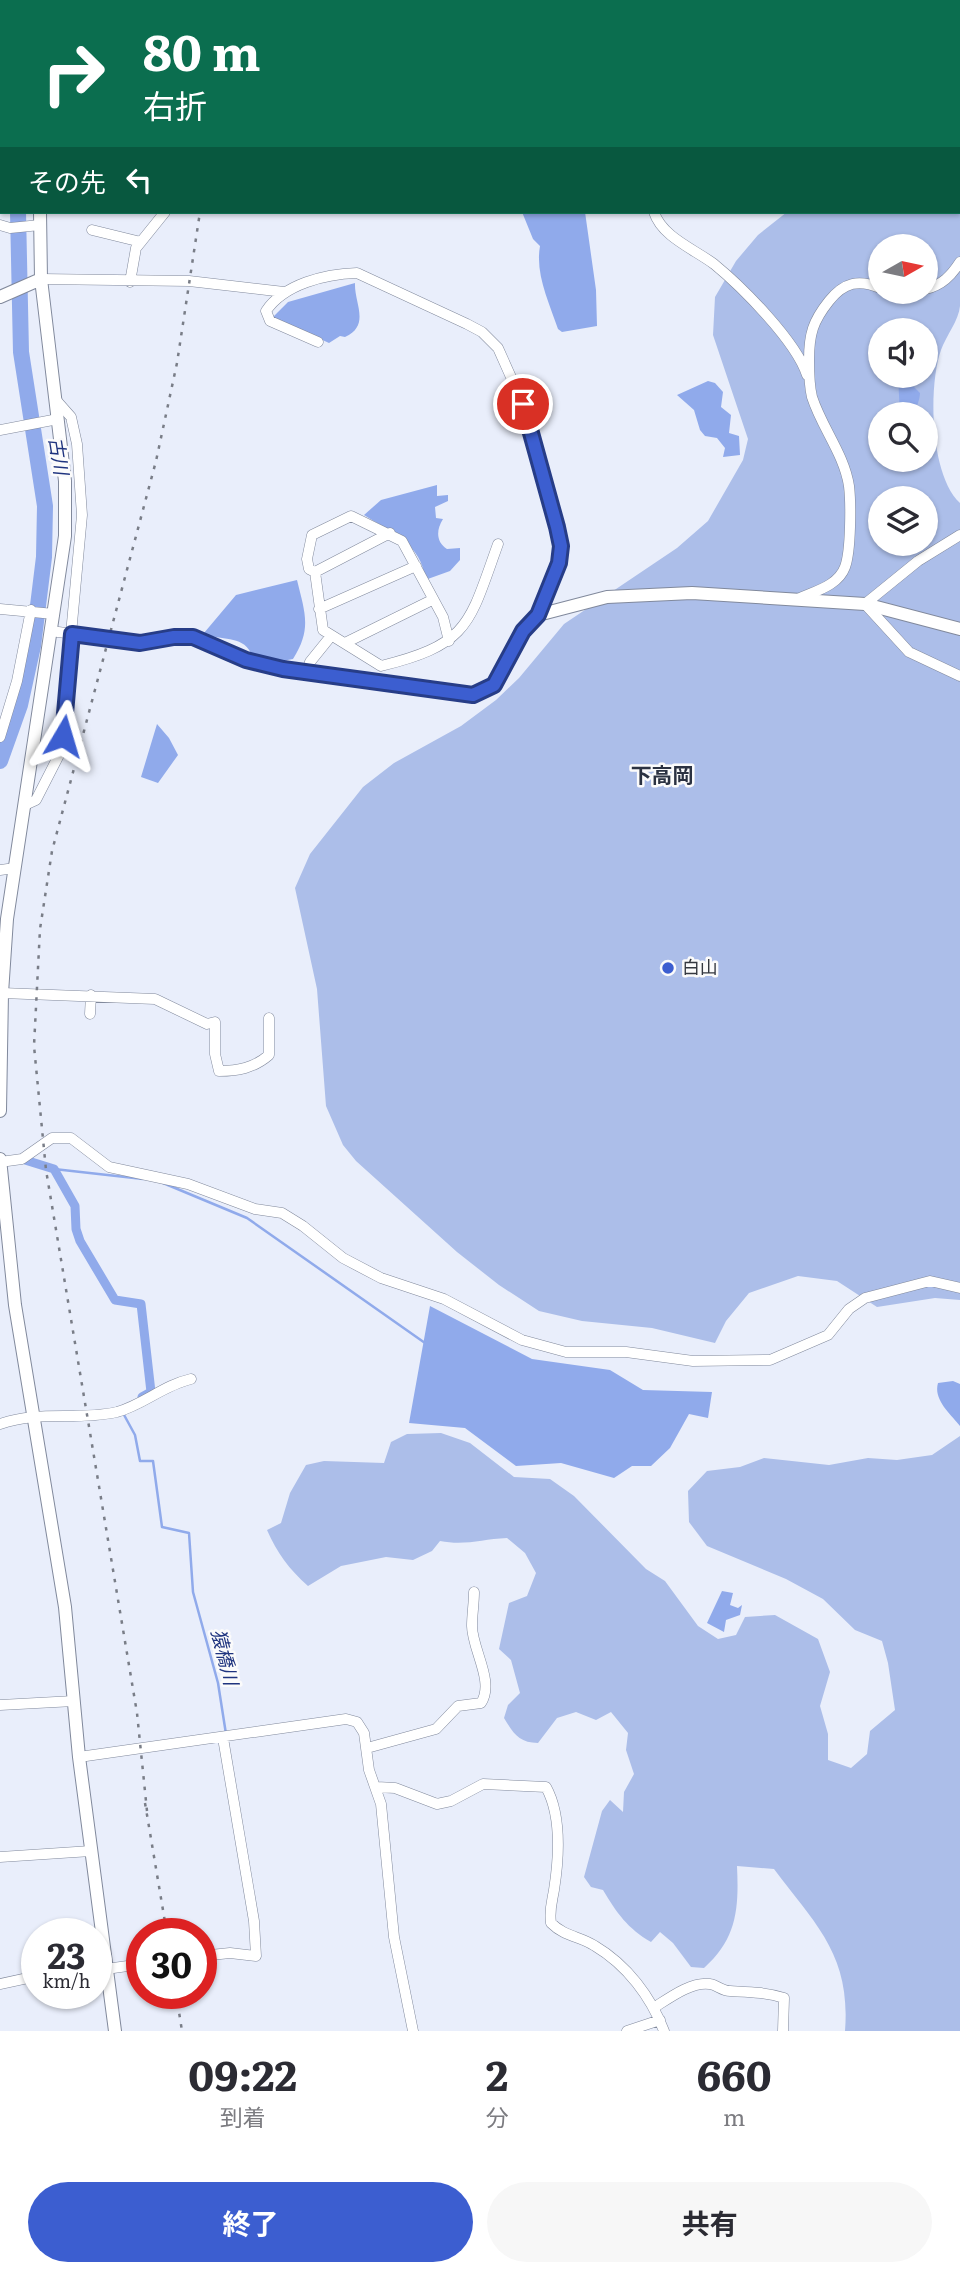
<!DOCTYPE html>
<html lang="ja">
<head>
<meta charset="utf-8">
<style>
  body { margin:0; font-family:Literata,"Noto Sans JP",serif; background:#f7f7f7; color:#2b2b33; height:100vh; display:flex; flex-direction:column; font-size:26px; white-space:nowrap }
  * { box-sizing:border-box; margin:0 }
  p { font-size:23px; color:#7c7c81 }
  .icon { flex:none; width:38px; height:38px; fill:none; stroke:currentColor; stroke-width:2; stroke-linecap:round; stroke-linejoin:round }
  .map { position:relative; height:2031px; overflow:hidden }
  .drawer { display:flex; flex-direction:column; background:#fff; flex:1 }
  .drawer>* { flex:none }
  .banner { position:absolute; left:0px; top:0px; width:961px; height:214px; box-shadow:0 2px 5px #0004; background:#0b6e4f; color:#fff; overflow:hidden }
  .needle { width:46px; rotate:81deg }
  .tools { position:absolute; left:868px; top:234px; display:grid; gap:14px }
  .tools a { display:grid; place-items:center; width:70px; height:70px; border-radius:50%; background:#fff; box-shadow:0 2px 5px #0004; font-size:35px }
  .speed { position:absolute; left:21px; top:1918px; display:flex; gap:14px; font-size:35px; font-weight:700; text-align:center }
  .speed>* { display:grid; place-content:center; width:91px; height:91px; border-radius:50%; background:#fff; box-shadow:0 2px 5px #0004; line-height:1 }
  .speed small { font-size:18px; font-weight:400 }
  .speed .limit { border:10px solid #d22; background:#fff; color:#111 }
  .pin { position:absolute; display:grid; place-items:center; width:60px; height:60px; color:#fff; margin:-30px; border:4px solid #fff; border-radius:50%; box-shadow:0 2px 7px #0007 }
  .me { position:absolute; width:77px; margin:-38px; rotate:7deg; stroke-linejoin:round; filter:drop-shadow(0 0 5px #0008) }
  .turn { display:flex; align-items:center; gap:24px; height:147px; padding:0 28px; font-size:32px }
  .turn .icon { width:91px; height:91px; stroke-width:2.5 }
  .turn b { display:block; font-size:49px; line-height:60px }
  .then { display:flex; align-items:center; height:66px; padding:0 28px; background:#0003; gap:14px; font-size:26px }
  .eta { display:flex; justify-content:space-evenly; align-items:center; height:119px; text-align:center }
  .eta b { font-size:42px; font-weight:700; line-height:49px }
  .primary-button { display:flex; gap:14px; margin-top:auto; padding:14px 28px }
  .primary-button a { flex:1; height:80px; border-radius:42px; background:#3c5ed0; color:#fff; font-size:28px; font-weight:700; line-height:80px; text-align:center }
  .primary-button a+a { background:#f7f7f7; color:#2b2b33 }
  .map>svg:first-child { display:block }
  .green { fill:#acbee9; fill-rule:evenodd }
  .water { fill:#90aaeb }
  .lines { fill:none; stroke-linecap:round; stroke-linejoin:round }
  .stream { stroke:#90aaeb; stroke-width:2.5 }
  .canal { stroke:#90aaeb; stroke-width:9 }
  .river { stroke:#90aaeb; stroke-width:16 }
  .street-casing { stroke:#81899c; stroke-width:11 }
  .secondary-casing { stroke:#81899c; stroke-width:14 }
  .street { stroke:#fff; stroke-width:10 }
  .secondary { stroke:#fff; stroke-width:12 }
  .rail { stroke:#797d87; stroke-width:2.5; stroke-dasharray:3.5 7; stroke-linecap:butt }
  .route-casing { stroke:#273d87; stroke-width:18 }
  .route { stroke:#3c5ed0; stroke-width:12 }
  .poi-dot { fill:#3c5ed0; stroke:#fbfbfb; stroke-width:2.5 }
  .labels { text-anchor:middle; stroke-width:5; stroke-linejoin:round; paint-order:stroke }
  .poi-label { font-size:18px; fill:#343840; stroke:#fbfbfb; text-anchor:start }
  .water-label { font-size:19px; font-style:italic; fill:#1f347f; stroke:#fbfbfb }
  .quarter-label { font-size:21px; font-weight:bold; fill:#2b3242; stroke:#fbfbfb }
</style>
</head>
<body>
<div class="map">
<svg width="960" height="2031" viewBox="0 0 960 2031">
  <rect width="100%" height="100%" fill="#e9eefb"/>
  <!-- green -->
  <path class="green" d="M960,98C960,167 960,237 960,306C959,320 946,336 941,350C928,387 930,475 960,503V1300L935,1298L877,1307L837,1281L798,1276L749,1293L726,1321L715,1343L652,1328L582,1321L539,1311L499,1285L457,1252L356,1161L343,1145L326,1106L317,989L295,888L310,854L363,787L394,763L461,726L496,700L519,678L564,624L677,548L708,521L743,460L748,439L713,335L715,297L736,261L758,235L787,212H959ZM880,247H926V292H880ZM880,331H926V376H880ZM880,415H926V460H880ZM880,499H926V544H880Z
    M441,1433L470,1443L514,1477L550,1479L574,1496L646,1569L665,1581L698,1626L718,1639L736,1635L745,1617L775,1615L818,1639L830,1672L820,1706L828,1734V1760L851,1768L867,1754L870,1731L895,1710L888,1663L882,1641L855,1630L823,1599L786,1579L707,1546L689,1522L688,1491L707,1471L740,1467L764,1458L829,1465L868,1458L897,1460L932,1455L960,1436V2031H845C851,1955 816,1925 774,1869L737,1866C739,1908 737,1939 704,1968L691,1967L673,1943L660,1932L651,1942C628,1929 616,1912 603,1890L591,1887L584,1877L602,1811L610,1800L623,1812L624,1792L634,1774L626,1750L628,1733L611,1712L596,1720L576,1712L557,1718L538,1743C519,1743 513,1733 504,1718L508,1705L520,1693L511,1660L499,1649L509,1603L527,1596L536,1573L525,1553L507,1538C482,1539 465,1546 440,1541L432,1551L413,1560L386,1557L341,1566L308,1586C289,1569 277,1553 267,1530L281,1523L290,1493L306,1465L324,1461L384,1463L391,1442L407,1434Z"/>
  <!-- water -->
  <path class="water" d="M522,212H585L596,290L597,326L562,332L558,329C549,302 535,274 540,246L533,239Z
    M355,283C354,303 371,325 345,337L340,336L329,343L273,317L288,302Z
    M898,376H902L904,385L914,387L920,393C919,406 914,414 900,415Z
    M708,381L715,383L723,392L721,407L731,415L729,433L739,436L740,455L723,457L725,448L717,438L705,436L700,430L694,410L677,395Z
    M437,485V496L448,495V501L435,507L436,518L443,519C436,530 436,542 447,549L460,548V560L450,571L425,580C423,544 389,531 364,515L381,500Z
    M297,580C305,613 312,629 293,659L277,662L251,653C241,634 221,642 204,633L236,595Z
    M157,724L169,738L178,755L158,783L141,777Z
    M430,1306L532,1359L610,1370L643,1390L712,1392L708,1418L689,1414L670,1448L651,1466H632L614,1478L561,1463L516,1466L465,1428L409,1423Z
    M953,1381L960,1384V1426C951,1414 933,1400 938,1383Z
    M722,1591L733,1593L730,1605L738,1608L742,1605L740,1615L726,1620L724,1632L707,1623Z"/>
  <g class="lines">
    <!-- stream -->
    <path class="stream" d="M54,1169L143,1179
      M163,1183L247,1218L425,1343
      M123,1413L135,1435L140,1461H153L162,1527L189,1533L193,1592L218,1683L226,1734"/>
    <!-- canal -->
    <path class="canal" d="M25,1160L54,1169L75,1206L76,1229L80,1241L115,1300L141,1304L151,1392L142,1397"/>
    <!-- river -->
    <path class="river" d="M11,2V0
      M2,53V118
      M0,761L20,705L33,646L44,557L45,506L21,352L18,212"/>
    <defs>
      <path id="street" d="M626,0V2
        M838,0V2
        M879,0V2
        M43,2L53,0
        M168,2V0
        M712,2L713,0
        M758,2V0
        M959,123H960
        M654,212C662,237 694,249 714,264C742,287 796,341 807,375
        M0,225L10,228L40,225
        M92,230L141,242
        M41,279L189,281L284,292
        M130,282L136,248L165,212
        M926,289C942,285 951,276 960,262
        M318,342L270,321L266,311C284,284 325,274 357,273L467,324L482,332L498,348L523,404L561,546L553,584L538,615
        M0,430L58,419
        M960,535L918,561L865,604L909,652L960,676
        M315,572L390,533
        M798,599C815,591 838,586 845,567C851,551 851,503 849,486C844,454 822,428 812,397C809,385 809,372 809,360C809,334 813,321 829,301C844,282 859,279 880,288
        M0,609L54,614
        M319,609L416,566
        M51,631L131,642L193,637L246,660L283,669L322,673
        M449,641L443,617L402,541L351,516L312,535L307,559L309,569L315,572L323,630L381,666C470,644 469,624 498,544
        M347,642L432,600
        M307,670L310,662L331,636
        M0,737L17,681L31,610
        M25,805L36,800L60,753L82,515L77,444L71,417L56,400
        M0,870L15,868
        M2,993L155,999L207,1024L215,1022V1054L219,1071C238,1071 254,1068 269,1055V1018
        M90,1014L91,995
        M0,1162L22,1159L52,1138H71L109,1167L188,1184L255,1209L282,1213L303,1226L343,1258L381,1278L444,1299L522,1340L566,1352H626L693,1361L770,1360L828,1335L849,1309L865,1298L930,1281L960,1288
        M0,1424C39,1410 77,1421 117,1412C143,1405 164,1385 191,1379
        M0,1705L74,1701
        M367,1748L436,1729L458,1706L481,1703C495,1682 472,1649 472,1626C472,1615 474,1603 474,1592
        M79,1757L346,1719L357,1722L364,1733L369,1770L381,1804L394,1937L413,2031
        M377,1787L395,1788L437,1804L451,1801L483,1784L546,1787C562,1816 559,1858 554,1890C552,1902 549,1910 551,1923C565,1937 580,1936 595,1946C627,1965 651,1997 664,2031
        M0,1857L91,1851
        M201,1956L230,1953L256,1956L254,1921L223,1738
        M106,1969L142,1964
        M0,1984L37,1976
        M655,2007C669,1998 692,1981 710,1984C717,1985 722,1991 730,1991C748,1992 766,1992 784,1998L783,2031
        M627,2031L660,2020"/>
      <path id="secondary" d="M39,0V2
        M0,297L41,279
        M322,673L473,695L494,685L523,630L538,615L607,597L692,593L865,604L960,629
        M0,1111L2,993L7,919L65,536V481L41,279L40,212
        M0,1159L15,1305L65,1607L79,1757L115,2031"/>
    </defs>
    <!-- street casing -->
    <use href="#street" class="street-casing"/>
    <!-- secondary casing -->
    <use href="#secondary" class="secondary-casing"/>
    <!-- street -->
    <use href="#street" class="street"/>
    <!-- secondary -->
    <use href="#secondary" class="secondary"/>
    <!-- rail -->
    <path class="rail" d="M232,2V0
      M145,1803L167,1934
      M147,1811L137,1713L46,1170L34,1046L40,929L52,851L156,461L177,363L200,212
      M176,1993L182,2031"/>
  </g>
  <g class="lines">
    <defs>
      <path id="route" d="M63,736L72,634L140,643L174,637H193L246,660L283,669L473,695L494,685L523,631L538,615L559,563L561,546L557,527L523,404"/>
    </defs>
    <!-- route casing -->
    <use href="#route" class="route-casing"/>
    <!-- route -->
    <use href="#route" class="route"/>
  </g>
  <!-- markers -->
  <circle class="poi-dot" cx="668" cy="968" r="7"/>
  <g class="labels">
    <!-- poi labels -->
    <g class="poi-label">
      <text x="682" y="974">白山</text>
    </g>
    <!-- water labels -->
    <g class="water-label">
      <text transform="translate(59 456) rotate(81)" y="7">古川</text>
      <text transform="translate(225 1657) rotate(76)" y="7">猿橋川</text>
    </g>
    <!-- quarter labels -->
    <g class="quarter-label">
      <text x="662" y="783">下高岡</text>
    </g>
  </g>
</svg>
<div class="tools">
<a><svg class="needle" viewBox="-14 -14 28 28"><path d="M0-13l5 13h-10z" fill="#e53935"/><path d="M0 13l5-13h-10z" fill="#7c7c81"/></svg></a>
<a><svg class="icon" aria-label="sound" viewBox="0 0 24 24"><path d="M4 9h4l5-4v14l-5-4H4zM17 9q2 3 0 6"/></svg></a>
<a><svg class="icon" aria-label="search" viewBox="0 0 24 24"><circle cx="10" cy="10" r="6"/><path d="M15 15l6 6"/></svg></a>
<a><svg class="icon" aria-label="layers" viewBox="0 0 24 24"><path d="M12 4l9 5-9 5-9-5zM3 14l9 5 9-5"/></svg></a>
</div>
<div class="speed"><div>23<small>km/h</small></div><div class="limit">30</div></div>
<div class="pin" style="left:523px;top:404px;background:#d93025"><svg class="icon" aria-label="arrive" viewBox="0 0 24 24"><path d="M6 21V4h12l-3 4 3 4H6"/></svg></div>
<svg class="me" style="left:63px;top:736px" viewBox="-20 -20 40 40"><path d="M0-17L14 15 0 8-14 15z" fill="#3c5ed0" stroke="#fff" stroke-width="4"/></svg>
<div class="banner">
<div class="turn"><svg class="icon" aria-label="right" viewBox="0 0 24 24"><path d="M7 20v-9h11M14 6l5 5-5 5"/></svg><div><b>80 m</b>右折</div></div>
<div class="then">その先<svg class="icon" aria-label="left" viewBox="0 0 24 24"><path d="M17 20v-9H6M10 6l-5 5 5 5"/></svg></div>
</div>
</div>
<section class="drawer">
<div class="eta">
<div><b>09:22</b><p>到着</p></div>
<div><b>2</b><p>分</p></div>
<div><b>660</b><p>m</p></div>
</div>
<div class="primary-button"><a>終了</a><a>共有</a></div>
</section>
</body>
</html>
